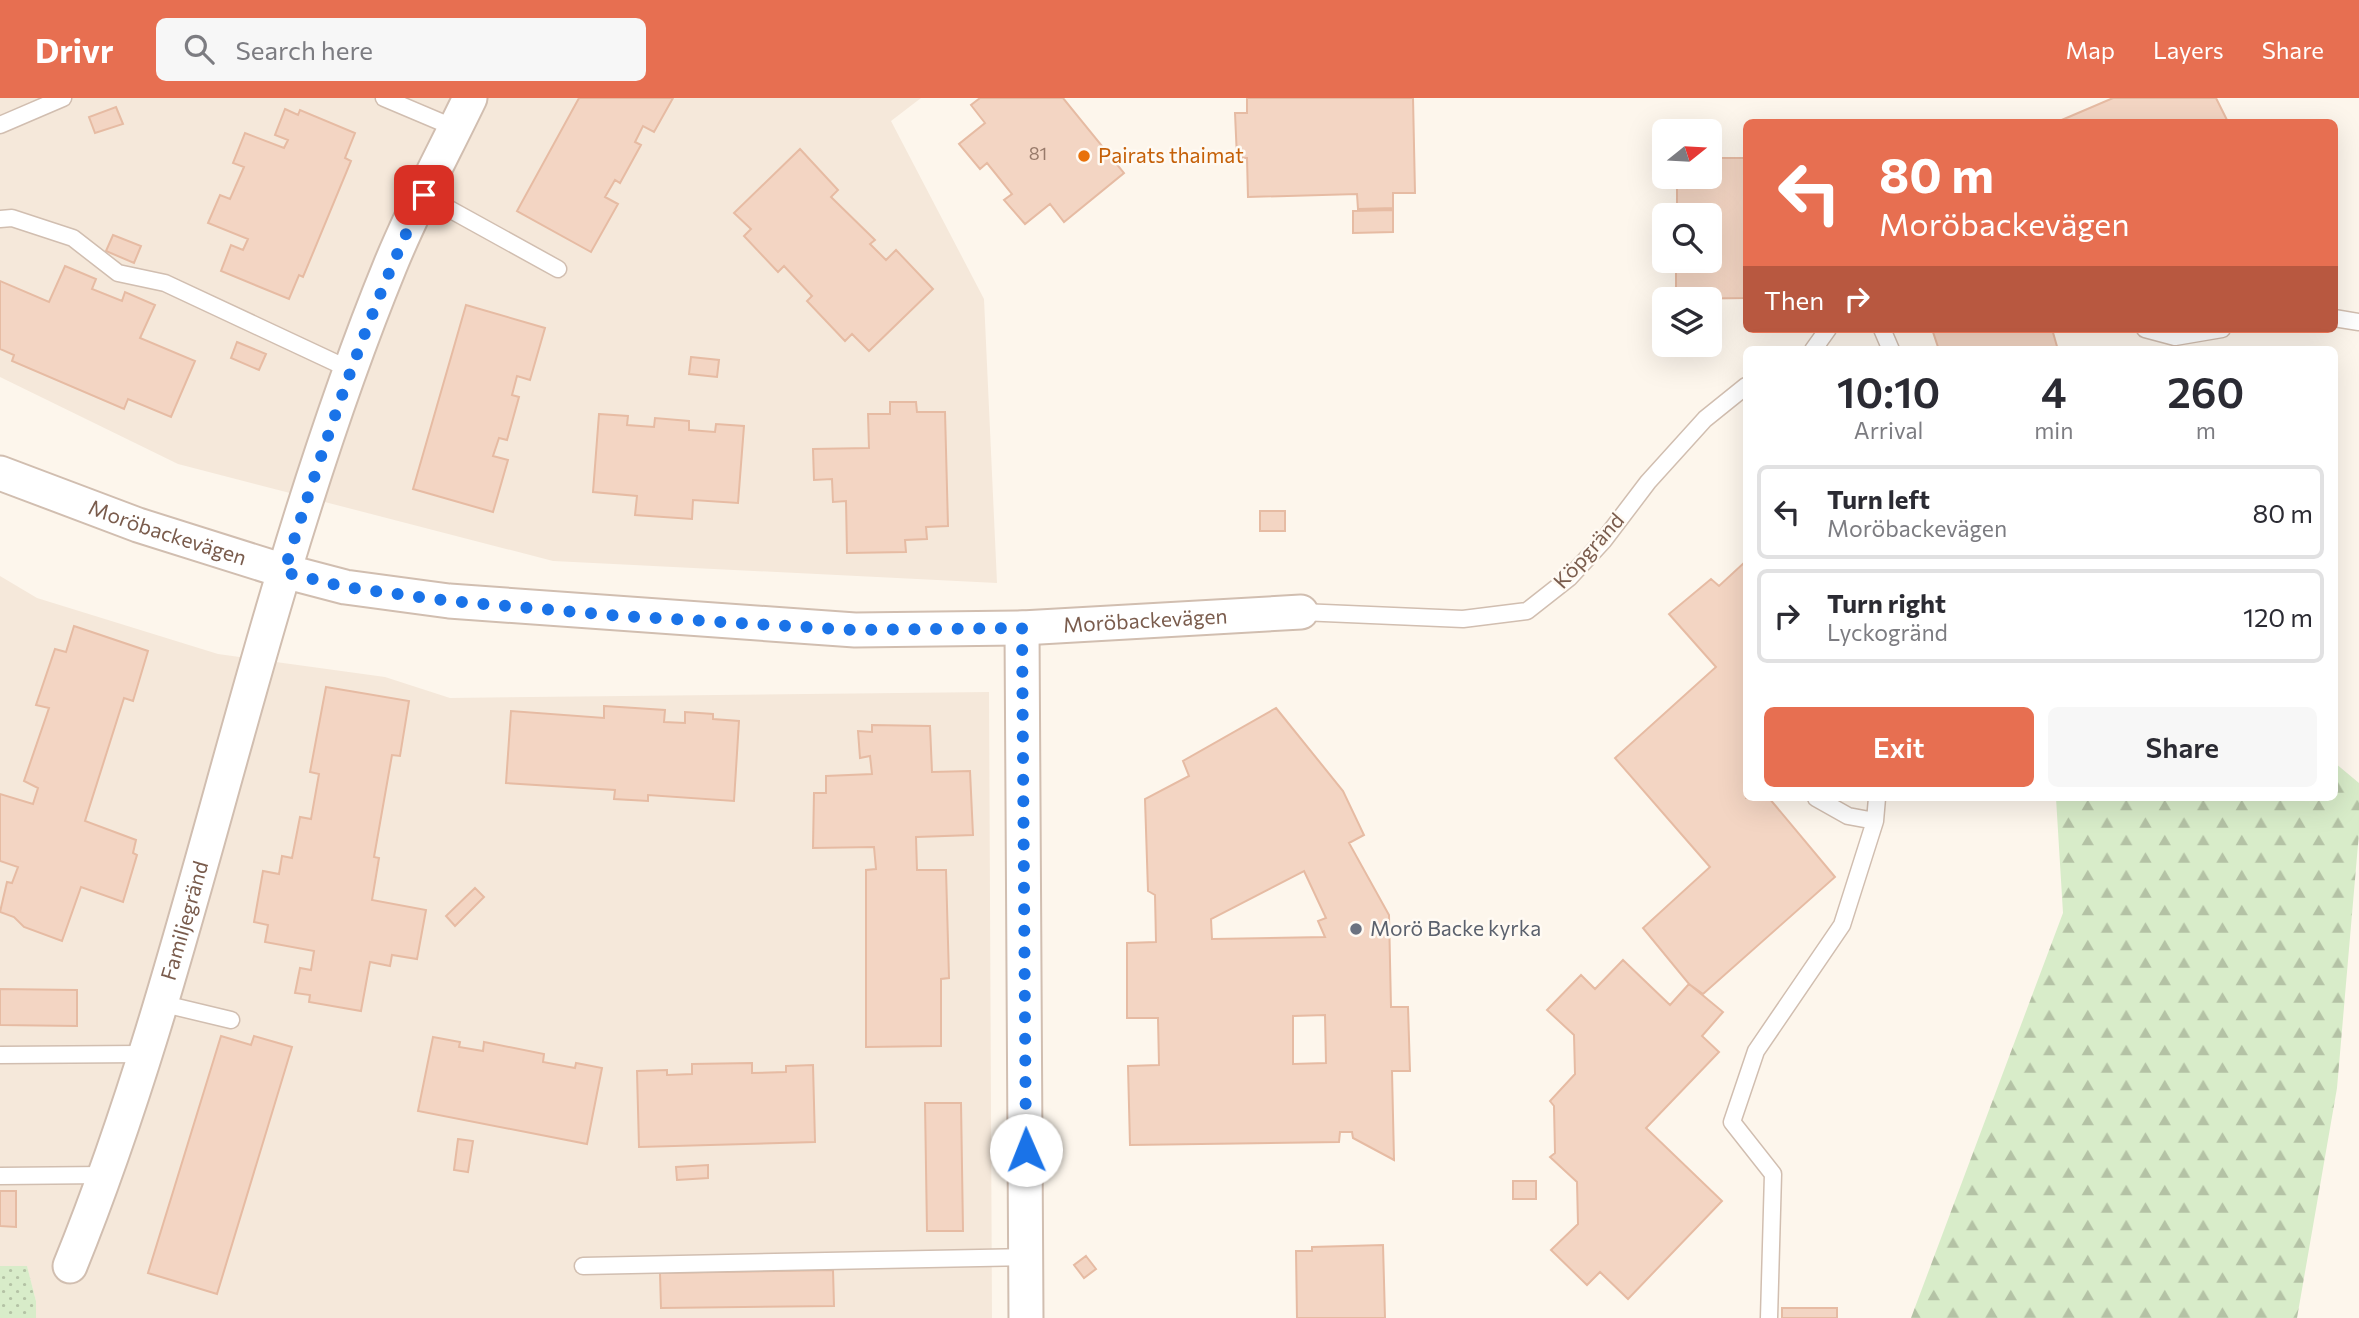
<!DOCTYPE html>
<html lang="en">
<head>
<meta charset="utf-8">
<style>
  body { margin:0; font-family:Commissioner,sans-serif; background:#f7f7f7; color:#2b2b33; height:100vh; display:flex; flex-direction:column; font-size:26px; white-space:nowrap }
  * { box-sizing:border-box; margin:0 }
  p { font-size:23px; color:#7c7c81 }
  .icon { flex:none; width:38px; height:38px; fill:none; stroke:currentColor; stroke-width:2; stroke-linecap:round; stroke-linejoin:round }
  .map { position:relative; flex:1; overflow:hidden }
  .panel { position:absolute; left:1743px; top:248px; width:595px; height:455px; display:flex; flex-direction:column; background:#fff; border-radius:10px; box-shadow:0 7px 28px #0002 }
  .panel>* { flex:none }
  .banner { position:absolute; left:1743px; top:21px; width:595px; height:214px; border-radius:10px; box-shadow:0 7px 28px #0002; background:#e76f51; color:#fff; overflow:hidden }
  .needle { width:46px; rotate:72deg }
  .controls { position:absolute; left:1652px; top:21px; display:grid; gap:14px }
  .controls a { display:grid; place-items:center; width:70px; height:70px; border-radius:10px; background:#fff; box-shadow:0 7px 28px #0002; font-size:35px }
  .pin { position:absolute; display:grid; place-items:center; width:60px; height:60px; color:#fff; margin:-30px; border-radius:14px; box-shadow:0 4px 10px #0006 }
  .me { position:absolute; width:77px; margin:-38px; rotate:359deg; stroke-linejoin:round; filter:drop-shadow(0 0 5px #0008) }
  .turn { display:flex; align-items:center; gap:24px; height:147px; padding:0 21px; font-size:32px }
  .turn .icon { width:91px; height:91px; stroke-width:2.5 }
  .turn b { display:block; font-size:49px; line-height:60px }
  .then { display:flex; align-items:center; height:66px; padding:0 21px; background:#0003; gap:14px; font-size:26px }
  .eta { display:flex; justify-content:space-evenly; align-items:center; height:119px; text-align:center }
  .eta b { font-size:42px; font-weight:600; line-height:49px }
  .button { display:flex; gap:14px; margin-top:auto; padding:14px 21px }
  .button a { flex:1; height:80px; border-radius:10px; background:#e76f51; color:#fff; font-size:28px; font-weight:600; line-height:80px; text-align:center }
  .button a+a { background:#f7f7f7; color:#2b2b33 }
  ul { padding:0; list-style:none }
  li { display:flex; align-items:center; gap:21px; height:94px; margin:0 14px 10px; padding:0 7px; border:4px solid #e1e1e2; border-radius:10px }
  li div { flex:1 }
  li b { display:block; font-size:26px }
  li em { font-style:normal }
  header { display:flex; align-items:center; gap:42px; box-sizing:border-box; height:98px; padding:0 35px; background:#e76f51; color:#fff }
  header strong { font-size:33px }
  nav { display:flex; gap:38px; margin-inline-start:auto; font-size:24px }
  .search { width:490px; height:63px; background:#f7f7f7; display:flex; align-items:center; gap:18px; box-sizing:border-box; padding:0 24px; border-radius:10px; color:#7c7c81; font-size:26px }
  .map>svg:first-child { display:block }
  .residential { fill:#f5e8da }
  .grass { fill:url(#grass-dots) }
  .forest { fill:url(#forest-firs) }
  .building { fill:#f3d5c3; stroke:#e6bba3; stroke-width:2; fill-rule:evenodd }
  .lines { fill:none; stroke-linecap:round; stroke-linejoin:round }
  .lane-casing { stroke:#d1beb0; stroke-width:19 }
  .street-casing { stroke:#d1beb0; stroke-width:37 }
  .lane { stroke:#fff; stroke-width:16 }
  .street { stroke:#fff; stroke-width:33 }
  .route { stroke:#1a73e8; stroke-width:12; stroke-dasharray:0 21.6 }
  .food-dot { fill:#e8710a; stroke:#fffaf3; stroke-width:2.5 }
  .worship-dot { fill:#6b7280; stroke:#fffaf3; stroke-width:2.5 }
  .labels { text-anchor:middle; stroke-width:5; stroke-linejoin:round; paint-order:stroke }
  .number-label { font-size:18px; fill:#987a6a }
  .food-label { font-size:21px; fill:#c56008; stroke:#fffaf3; text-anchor:start }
  .street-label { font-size:21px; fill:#7a5c4d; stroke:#fffaf3 }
  .worship-label { font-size:21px; fill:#5b616d; stroke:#fffaf3; text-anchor:start }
</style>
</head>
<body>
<header>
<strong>Drivr</strong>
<div class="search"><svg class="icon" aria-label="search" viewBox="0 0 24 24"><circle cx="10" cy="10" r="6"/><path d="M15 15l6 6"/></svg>Search here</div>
<nav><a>Map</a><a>Layers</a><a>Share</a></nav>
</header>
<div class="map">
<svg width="2359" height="1220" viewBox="0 0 2359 1220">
  <defs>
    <pattern id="grass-dots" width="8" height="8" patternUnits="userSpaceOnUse" patternTransform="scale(1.75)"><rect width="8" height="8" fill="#d8ecc9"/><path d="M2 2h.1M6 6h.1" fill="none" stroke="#b4c2a5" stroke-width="1.8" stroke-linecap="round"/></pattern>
    <pattern id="forest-firs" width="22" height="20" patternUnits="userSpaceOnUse" patternTransform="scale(1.75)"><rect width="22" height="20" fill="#d8ecc9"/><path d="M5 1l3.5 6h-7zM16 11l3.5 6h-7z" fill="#b4c2a5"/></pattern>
  </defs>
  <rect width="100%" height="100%" fill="#fdf6ec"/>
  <!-- residential -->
  <path class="residential" d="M0,0H921L891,23L984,201L997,485L553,463L178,366L0,279Z
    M0,478L37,500L218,556L385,579L450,600L989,594L992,1220H36V1203L27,1169L0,1168Z"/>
  <!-- grass -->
  <path class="grass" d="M0,1168H27L36,1203V1220H0Z"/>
  <!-- forest -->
  <path class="forest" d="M2335,665L2359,685V735L2337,990L2297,1220H1911L2063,815L2056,700H2334Z"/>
  <!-- building -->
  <path class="building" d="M579,0H673L654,34L643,28L635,44L641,47L620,85L615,82L605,99L618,106L591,154L517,113Z
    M980,0H1063L1124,75L1064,124L1050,106L1025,126L1004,102L1012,96L987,65L980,71L959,46L985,25L971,7Z
    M1247,0H1413L1415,95H1393V110L1358,111L1357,96L1248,99L1247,60H1237L1235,15H1247Z
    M2113,0H2216L2228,24H2057Z
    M116,9L123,26L95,35L89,19Z
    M285,11L298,17L300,12L355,35L345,60L351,63L303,179L299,177L289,201L221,173L231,147L243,152L248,141L208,125L220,97L230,101L244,69L233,65L245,35L284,50L288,42L275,37Z
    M800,51L838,92L831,99L875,142L870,146L886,162L896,152L933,191L869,253L852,236L845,243L807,203L812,198L784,168L778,174L744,138L751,131L734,115Z
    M1710,60H1746V200L1676,201V163H1710V117H1677V79H1710Z
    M1393,112V134L1353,135V113Z
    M113,137L141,148L134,165L106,153Z
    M65,168L96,181L92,191L122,203L125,194L155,207L140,240L195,263L171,319L128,301L124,311L12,263L14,257L0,251V183L49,204Z
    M466,207L545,230L530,282L517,278L512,297L519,299L507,342L499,340L493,358L508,362L493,414L413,391Z
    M1932,231H2052L2058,252H1939Z
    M237,244L266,256L259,272L231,260Z
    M691,259L719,262L717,279L689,276Z
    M890,304H916L917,314H945L948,428L926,429L927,441L905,442L906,454L847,455L846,403L833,404L832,381L814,382L813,351L869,350L868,316H890Z
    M599,316L628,318L627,327L654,329L655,320L689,323V332L715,334L716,326L744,328L738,405L693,402L692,421L635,417L637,398L593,394Z
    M1260,413H1285V433H1260Z
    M1746,463V700H1769L1835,779L1703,896L1689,886L1643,830L1710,769L1615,660L1716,569L1669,516L1711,481L1719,488Z
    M74,528L148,553L133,603L124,600L85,723L136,742L133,755L137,757L123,804L81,789L62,843L24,829L14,819L0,814L7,784L12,785L18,769L0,763V696L33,706L38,690L24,683L49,610L36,607L55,551L66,554Z
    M326,589L409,603L400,658L392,657L374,759L379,760L372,802L426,812L417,861L392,857L390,868L370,864L361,913L309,904L310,897L295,895L300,870L311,872L314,853L265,844L268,827L254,824L263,773L279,776L282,758L292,760L300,719L311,721L319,676L310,674Z
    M604,608L665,612L664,624L685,625V614L713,616V621L739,623L734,703L648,697V703L614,701L615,692L506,685L511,613L604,620Z
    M1276,610L1343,693L1364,737L1349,745L1389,817L1391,909H1408L1410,973H1392L1394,1062L1353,1040L1352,1034H1340L1339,1044L1130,1047L1128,968L1159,967L1158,920H1127V845L1156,844L1155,797L1148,793L1145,701L1189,678L1183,663ZM1304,773L1326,820L1318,823L1325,839L1212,841L1211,821ZM1325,917L1326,965L1293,966V918Z
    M872,627L930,628L932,674L970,673L973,737L916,739L917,772H946L949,880L941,881V948L866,949V772L876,771L874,749L813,750L814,695H826V678L872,676L870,658L860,660L858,633L872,634Z
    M475,790L484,799L455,828L446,818Z
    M1623,862L1670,907L1689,886L1723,914L1702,938L1719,954L1646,1030L1722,1103L1628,1201L1600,1174L1587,1187L1551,1152L1578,1126L1577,1084L1550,1059L1555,1055L1554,1008L1550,1003L1575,976L1574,937L1547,912L1581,877L1595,891Z
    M0,891L77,892V928L0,927Z
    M221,938L251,947L254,938L292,949L217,1196L148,1175Z
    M433,939L460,944L459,949L483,953L484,944L544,956L543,964L575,970L576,965L602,970L587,1046L418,1013Z
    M752,965V975L786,974V968L813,967L815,1044L639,1049L637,973L667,972V977L692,976V966Z
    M925,1005H961L963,1133H927Z
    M458,1041L473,1043L468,1074L454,1072Z
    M708,1067V1080L677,1082L676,1069Z
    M1513,1083H1536V1101H1513Z
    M0,1093H16V1129L0,1128Z
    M1383,1147L1385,1220H1297L1296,1153H1312V1149Z
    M1086,1158L1096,1171L1084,1180L1074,1167Z
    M833,1172L834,1208L661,1210L660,1175Z
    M1782,1210H1837V1220H1782Z"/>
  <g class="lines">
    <defs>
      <path id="lane" d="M384,0L455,30
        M0,27L63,0
        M424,97L558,171
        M0,121L12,120L73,140L118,175L165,185L351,272
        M2334,220L2359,224
        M1882,231L1891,252
        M2145,231L2175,239L2222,231
        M1813,252L1828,231
        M1301,514L1463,521L1527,513L1569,480L1604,442L1648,384L1705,321L1746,288
        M1816,700L1848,718L1875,723
        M160,905L231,922
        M0,957L143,956
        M0,1078L106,1077
        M583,1168L1027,1159
        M1769,1220L1773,1076L1732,1024L1756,953L1842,827L1875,723L1877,700"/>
      <g id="street">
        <path id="s1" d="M0,375L138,427L284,473L345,489L449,503L855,532L1022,530L1301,514"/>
        <path d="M1022,530L1026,1220"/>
        <path id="s2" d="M70,1168C161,944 214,705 284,474C315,371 349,268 390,168C413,111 443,56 470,0"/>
      </g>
    </defs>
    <!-- lane casing -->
    <use href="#lane" class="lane-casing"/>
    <!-- street casing -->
    <use href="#street" class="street-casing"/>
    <!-- lane -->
    <use href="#lane" class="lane"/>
    <!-- street -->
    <use href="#street" class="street"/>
  </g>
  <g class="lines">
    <!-- route -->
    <path class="route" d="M424,97C366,218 324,346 284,474L345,489L449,503L622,518L855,532L1022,530L1026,1052"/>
  </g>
  <!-- markers -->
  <circle class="food-dot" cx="1084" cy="58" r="7"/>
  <circle class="worship-dot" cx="1356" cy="831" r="7"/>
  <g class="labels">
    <!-- number labels -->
    <g class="number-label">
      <text x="1038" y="62">81</text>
    </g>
    <!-- food labels -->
    <g class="food-label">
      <text x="1098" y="65">Pairats thaimat</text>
    </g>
    <!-- street labels -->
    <g class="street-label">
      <text dy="7" stroke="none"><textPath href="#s1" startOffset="178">Moröbackevägen</textPath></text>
      <text transform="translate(1589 453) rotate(-48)" y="7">Köpgränd</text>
      <text dy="7" stroke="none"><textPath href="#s1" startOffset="1166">Moröbackevägen</textPath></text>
      <text dy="7" stroke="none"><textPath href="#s2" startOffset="364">Familjegränd</textPath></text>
    </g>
    <!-- worship labels -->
    <g class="worship-label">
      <text x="1370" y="838">Morö Backe kyrka</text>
    </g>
  </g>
</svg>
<div class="controls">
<a><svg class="needle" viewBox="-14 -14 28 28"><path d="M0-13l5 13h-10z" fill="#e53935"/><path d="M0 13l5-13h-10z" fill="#7c7c81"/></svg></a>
<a><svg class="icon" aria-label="search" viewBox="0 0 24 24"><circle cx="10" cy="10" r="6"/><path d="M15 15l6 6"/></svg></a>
<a><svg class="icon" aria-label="layers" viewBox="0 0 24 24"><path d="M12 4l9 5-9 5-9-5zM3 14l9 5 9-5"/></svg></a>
</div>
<div class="pin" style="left:424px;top:97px;background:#d93025"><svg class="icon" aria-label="arrive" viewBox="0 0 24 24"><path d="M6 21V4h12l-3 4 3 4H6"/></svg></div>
<svg class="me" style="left:1026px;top:1052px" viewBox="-20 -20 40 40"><circle r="19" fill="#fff"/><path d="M0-13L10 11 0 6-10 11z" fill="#1a73e8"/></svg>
<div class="banner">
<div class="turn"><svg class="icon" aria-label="left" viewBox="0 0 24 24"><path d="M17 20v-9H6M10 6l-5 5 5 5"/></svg><div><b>80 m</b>Moröbackevägen</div></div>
<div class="then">Then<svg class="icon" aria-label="right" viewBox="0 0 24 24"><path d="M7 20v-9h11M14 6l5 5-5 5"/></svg></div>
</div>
<section class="panel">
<div class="eta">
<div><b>10:10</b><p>Arrival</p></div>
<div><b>4</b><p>min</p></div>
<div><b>260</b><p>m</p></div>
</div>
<ul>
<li><svg class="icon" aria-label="left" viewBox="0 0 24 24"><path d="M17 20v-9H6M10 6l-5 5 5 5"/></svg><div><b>Turn left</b><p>Moröbackevägen</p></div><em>80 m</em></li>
<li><svg class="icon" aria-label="right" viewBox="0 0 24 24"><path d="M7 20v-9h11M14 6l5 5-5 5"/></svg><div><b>Turn right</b><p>Lyckogränd</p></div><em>120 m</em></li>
</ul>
<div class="button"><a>Exit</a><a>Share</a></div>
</section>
</div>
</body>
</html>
